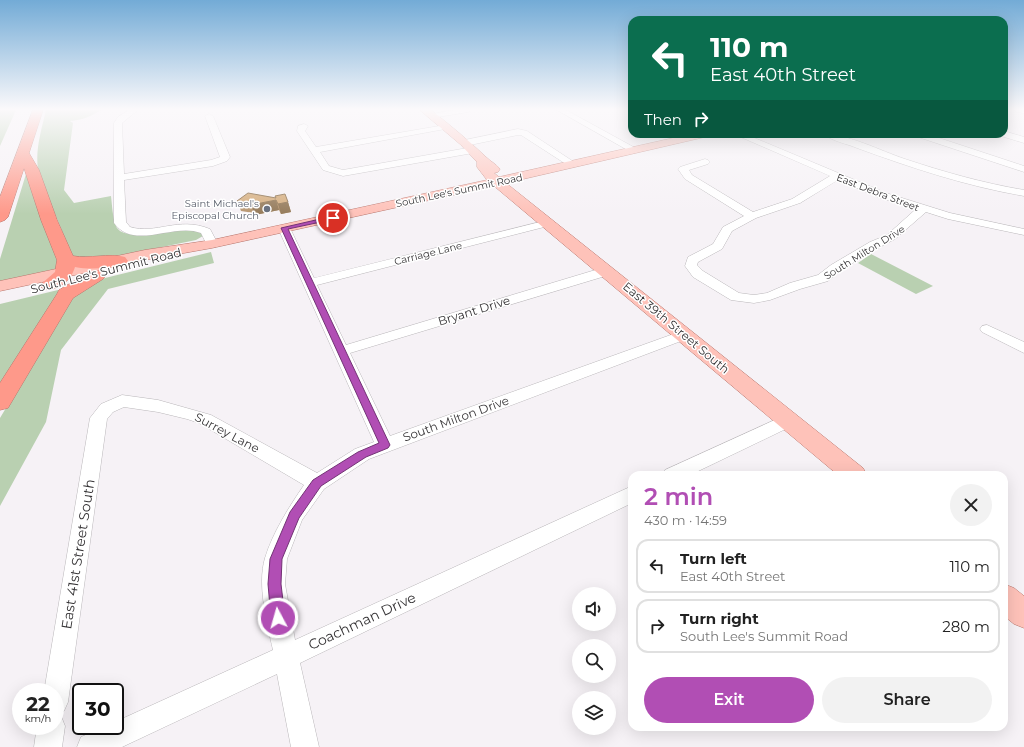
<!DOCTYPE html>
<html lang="en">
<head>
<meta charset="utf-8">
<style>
  body { margin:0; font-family:Montserrat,sans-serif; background:#f2f2f2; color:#222; height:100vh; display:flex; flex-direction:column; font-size:15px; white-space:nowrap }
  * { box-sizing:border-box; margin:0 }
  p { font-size:13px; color:#767676 }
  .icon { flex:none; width:22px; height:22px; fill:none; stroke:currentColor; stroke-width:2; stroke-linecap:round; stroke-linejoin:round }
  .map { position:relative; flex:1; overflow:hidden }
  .panel { position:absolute; left:628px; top:471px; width:380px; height:260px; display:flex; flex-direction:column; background:#fff; border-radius:12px; box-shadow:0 4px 16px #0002 }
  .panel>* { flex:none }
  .hud { position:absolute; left:628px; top:16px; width:380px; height:122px; border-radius:12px; box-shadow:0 4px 16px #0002; background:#0b6e4f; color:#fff; overflow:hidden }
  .fabs { position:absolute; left:572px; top:587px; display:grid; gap:8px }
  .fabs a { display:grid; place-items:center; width:44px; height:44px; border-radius:50%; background:#fff; box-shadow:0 4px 16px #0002; font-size:20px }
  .speed { position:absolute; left:12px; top:683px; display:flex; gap:8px; font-size:20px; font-weight:700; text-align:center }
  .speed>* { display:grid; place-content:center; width:52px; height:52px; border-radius:50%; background:#fff; box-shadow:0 4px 16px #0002; line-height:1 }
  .speed small { font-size:10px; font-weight:400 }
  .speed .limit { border:2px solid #111; border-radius:6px; background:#fff; color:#111 }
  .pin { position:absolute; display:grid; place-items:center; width:34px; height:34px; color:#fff; margin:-17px; border:2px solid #fff; border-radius:50%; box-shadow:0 1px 4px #0007 }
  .me { position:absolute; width:44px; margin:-22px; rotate:354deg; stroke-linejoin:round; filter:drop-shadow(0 0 3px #0008) }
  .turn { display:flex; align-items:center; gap:14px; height:84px; padding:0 16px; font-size:18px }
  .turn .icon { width:52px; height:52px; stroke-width:2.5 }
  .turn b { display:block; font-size:28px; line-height:34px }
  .then { display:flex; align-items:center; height:38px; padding:0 16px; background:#0003; gap:8px; font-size:15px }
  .round { display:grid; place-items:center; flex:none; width:42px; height:42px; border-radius:21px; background:#f2f2f2 }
  .head { display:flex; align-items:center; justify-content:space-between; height:68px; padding:0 16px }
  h1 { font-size:24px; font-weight:600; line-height:30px; color:#b14eb4 }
  .cta { display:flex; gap:8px; margin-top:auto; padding:8px 16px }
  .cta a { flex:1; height:46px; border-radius:24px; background:#b14eb4; color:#fff; font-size:16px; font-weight:600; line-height:46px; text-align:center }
  .cta a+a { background:#f2f2f2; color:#222 }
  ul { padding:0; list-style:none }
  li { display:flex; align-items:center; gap:12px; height:54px; margin:0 8px 6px; padding:0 8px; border:2px solid #e0e0e0; border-radius:12px }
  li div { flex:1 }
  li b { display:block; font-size:15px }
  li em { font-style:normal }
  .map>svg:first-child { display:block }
  .green { fill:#b9d0b1 }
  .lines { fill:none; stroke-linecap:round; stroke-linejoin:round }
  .minor-casing { stroke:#bab7ba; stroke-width:1 }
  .major-casing { stroke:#b8766d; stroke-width:1 }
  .highway-casing { stroke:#b8766d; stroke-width:1 }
  .minor { fill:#fff; fill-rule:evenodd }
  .major { fill:#fec2b9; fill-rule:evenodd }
  .highway { fill:#fe998a; fill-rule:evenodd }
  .wall { fill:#b99872 }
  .shaded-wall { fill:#967c5c }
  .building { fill:#d7b184; stroke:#967c5c }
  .route { fill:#b14eb4; stroke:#733375 }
  .worship-dot { fill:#6b7280; stroke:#fff; stroke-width:1.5 }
  .labels { text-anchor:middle; stroke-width:3; stroke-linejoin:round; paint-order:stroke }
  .far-street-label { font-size:10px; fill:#363436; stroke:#fff }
  .far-worship-label { font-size:10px; fill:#5b616d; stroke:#fff; text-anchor:end }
  .street-label { font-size:12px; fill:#363436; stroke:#fff }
  .near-street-label { font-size:14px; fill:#363436; stroke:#fff }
</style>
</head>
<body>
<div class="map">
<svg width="1024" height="747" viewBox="0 0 1024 747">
  <rect width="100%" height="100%" fill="#f6f2f6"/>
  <!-- green -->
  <path class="green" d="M0,110H16L0,146Z
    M46,110H101C90,117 82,120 70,121L73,123L64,190L74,203L111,196C112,204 113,224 118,229C126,240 160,229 172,228C181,228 190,230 199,230L203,236L196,240L109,258L77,259L72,255L39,175C34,152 41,132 46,110Z
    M26,174L60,268L0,282V259Z
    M211,252L214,263L108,289L61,350L46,422L0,506V418L72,298L101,279Z
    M871,254L933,286L916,294L858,263Z
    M58,290L59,291L0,392V304Z"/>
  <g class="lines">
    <defs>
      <path id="minor" d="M129,110H138L122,123L124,174L211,160L220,157L205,116L209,114L213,116L230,157L227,161L213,166L124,180L126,222L130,227C156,235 178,216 210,229L218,244L216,247H208L201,233C174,222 134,251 114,223V123L118,117Z
        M455,110H472L468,112L432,118L428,116L432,114Z
        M557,110H566L639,150L634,153L631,152Z
        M1015,110H1024V113L1016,112Z
        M304,124L308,126L305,131L316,147L445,125L449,127L445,129L320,152L329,166L343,170L473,147L478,150L473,153L343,176L323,170L297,131L298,126Z
        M518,129L527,131L577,164L575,166H569L521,135H518L465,146L461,143L465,140Z
        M1004,131L1024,137V143L1001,136L1000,134H1004Z
        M734,134H745L886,193L950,213L1024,229V235L948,219L926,212L895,239L878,248L839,271L828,281L800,289L770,300L754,303L731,300L693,277L685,266L688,257L713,244L723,227L744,216L685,179L678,169L680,167L705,159L708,160L710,162L708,164L689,170L692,175L753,212L792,199L830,176ZM838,180L878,197L916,209L887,235L870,242L831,265L818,275L790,283L767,293L754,295L739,293L703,271L697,265L698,262L722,249L732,231L756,218L800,203Z
        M824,134C848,134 881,151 905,159C944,172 983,183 1024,190V196C966,186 912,168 857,148C848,144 831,141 824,134Z
        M914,134H927L1024,166V172L915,136Z
        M548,220L552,221L554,223L552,225L317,285L346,345L602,268H612L613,271L612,274L350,353L390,436L679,332L684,330L689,332L691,335L689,338L369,459L324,489L302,520L287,559L285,584L295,640L632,486V503L300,663L319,747H291L277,674L122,747H77L81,737L106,726H115V722L273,650C267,623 257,585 265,558C273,532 289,507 304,485L199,423L187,419L158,412L124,407L113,412L107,419L68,702L64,711L56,715L61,716L65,726L62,747H34L37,726H55V692H44L90,418L101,404L122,395L158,400L211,415L317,473L355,449L374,442L278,228L280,226H288L290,228L314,278Z
        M987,325L1024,342V353L982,332L980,329L982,326Z
        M788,414L794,415L797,420L794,425L690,475H662L665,470Z"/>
      <path id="major" d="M420,110H431C450,125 468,140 486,157C490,161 496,164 500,169L498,172L494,173L499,177L691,134H710L705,137L506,183L863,468L867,475H838L494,186L212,248L145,260L0,291V281L145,250L212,240L487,180L477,167V162L461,145Z
        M1004,584L1014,588L1024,596V628L1014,624L1004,616Z"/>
      <path id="highway" d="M33,110H43L29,153L39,170L57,220L73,256C90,259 108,253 125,257L128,261L125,265C110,268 90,270 75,267C71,281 57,292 43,289L40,285L55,272L57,260L41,220L24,168L8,217L5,220L0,222V197Z
        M97,270L103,271L106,275L103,279L73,298L8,408L0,410V383L57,294L59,290L91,271Z"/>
    </defs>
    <!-- minor casing -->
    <use href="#minor" class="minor-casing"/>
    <!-- major casing -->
    <use href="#major" class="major-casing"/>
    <!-- highway casing -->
    <use href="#highway" class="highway-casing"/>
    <!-- minor -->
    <use href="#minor" class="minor"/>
    <!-- major -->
    <use href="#major" class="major"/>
    <!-- highway -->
    <use href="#highway" class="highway"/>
  </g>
  <!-- wall -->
  <path class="wall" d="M275,198L288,202L291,212L281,214L279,210L255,215L254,213L241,211L237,201Z"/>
  <!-- shaded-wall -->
  <path class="shaded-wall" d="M276,200L279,210L255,215L251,205Z
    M288,202L291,212L281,214L278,204Z"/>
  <!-- building -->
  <path class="building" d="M248,193L276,198L275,196L285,194L288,202L278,204L276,200L251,205V203L237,201Z"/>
  <!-- sky -->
  <linearGradient id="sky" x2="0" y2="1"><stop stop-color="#73abd6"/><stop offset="0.51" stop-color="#fbf9fb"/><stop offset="1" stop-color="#fbf9fb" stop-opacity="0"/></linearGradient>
  <rect width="1024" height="214" fill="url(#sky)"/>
  <!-- route -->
  <path class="route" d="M333,216L336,218L335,219L288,229L390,445L388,448L366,457L321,486L299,518L282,559L281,584L285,618L283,622L278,624L273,622L271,618L268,584L270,559L290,512L313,480L358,452L379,443L281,228Z"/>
  <!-- markers -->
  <circle class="worship-dot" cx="267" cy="209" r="4"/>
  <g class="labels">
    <!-- far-street labels -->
    <g class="far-street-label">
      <text transform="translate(459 190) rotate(-12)" y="4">South Lee's Summit Road</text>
      <text transform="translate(878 192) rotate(21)" y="4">East Debra Street</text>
      <text transform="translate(864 252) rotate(-32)" y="4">South Milton Drive</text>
      <text transform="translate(428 253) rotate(-14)" y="4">Carriage Lane</text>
    </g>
    <!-- far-worship labels -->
    <g class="far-worship-label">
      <text x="259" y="207">Saint Michael's<tspan x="259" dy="12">Episcopal Church</tspan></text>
    </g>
    <!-- street labels -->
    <g class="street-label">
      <text transform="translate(106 271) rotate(-14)" y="4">South Lee's Summit Road</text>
      <text transform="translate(474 311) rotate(-17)" y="4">Bryant Drive</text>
      <text transform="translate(676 328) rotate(40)" y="4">East 39th Street South</text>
      <text transform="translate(456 419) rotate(-20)" y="4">South Milton Drive</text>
      <text transform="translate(227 433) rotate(28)" y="4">Surrey Lane</text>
    </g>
    <!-- near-street labels -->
    <g class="near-street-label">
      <text transform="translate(78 554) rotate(-81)" y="5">East 41st Street South</text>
      <text transform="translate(362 621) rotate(-25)" y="5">Coachman Drive</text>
    </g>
  </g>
</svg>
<div class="fabs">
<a><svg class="icon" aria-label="sound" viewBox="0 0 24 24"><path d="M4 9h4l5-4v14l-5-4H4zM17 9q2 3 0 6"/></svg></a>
<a><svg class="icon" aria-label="search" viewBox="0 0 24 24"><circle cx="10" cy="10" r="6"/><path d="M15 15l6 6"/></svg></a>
<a><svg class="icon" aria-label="layers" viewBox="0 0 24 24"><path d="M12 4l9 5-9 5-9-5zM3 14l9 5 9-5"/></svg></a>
</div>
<div class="speed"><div>22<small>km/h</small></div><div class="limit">30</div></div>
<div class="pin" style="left:333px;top:218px;background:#d93025"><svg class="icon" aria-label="arrive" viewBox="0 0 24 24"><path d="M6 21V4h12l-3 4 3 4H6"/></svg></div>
<svg class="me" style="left:278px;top:618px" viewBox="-20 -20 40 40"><circle r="17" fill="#b14eb4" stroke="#fff" stroke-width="3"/><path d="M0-11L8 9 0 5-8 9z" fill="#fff"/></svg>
<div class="hud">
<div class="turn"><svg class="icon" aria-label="left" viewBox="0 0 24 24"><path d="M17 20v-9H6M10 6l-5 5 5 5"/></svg><div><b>110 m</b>East 40th Street</div></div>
<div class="then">Then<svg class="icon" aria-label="right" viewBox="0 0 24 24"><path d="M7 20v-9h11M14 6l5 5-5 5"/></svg></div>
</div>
<section class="panel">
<div class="head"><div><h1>2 min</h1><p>430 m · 14:59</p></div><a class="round"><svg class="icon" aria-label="close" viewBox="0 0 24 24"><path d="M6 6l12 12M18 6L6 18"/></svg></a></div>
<ul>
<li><svg class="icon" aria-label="left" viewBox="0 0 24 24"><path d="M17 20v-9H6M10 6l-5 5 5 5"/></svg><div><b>Turn left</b><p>East 40th Street</p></div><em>110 m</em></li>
<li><svg class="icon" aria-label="right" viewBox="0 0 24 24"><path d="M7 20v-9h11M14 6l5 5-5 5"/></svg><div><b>Turn right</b><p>South Lee's Summit Road</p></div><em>280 m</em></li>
</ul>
<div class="cta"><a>Exit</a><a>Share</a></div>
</section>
</div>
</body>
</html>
